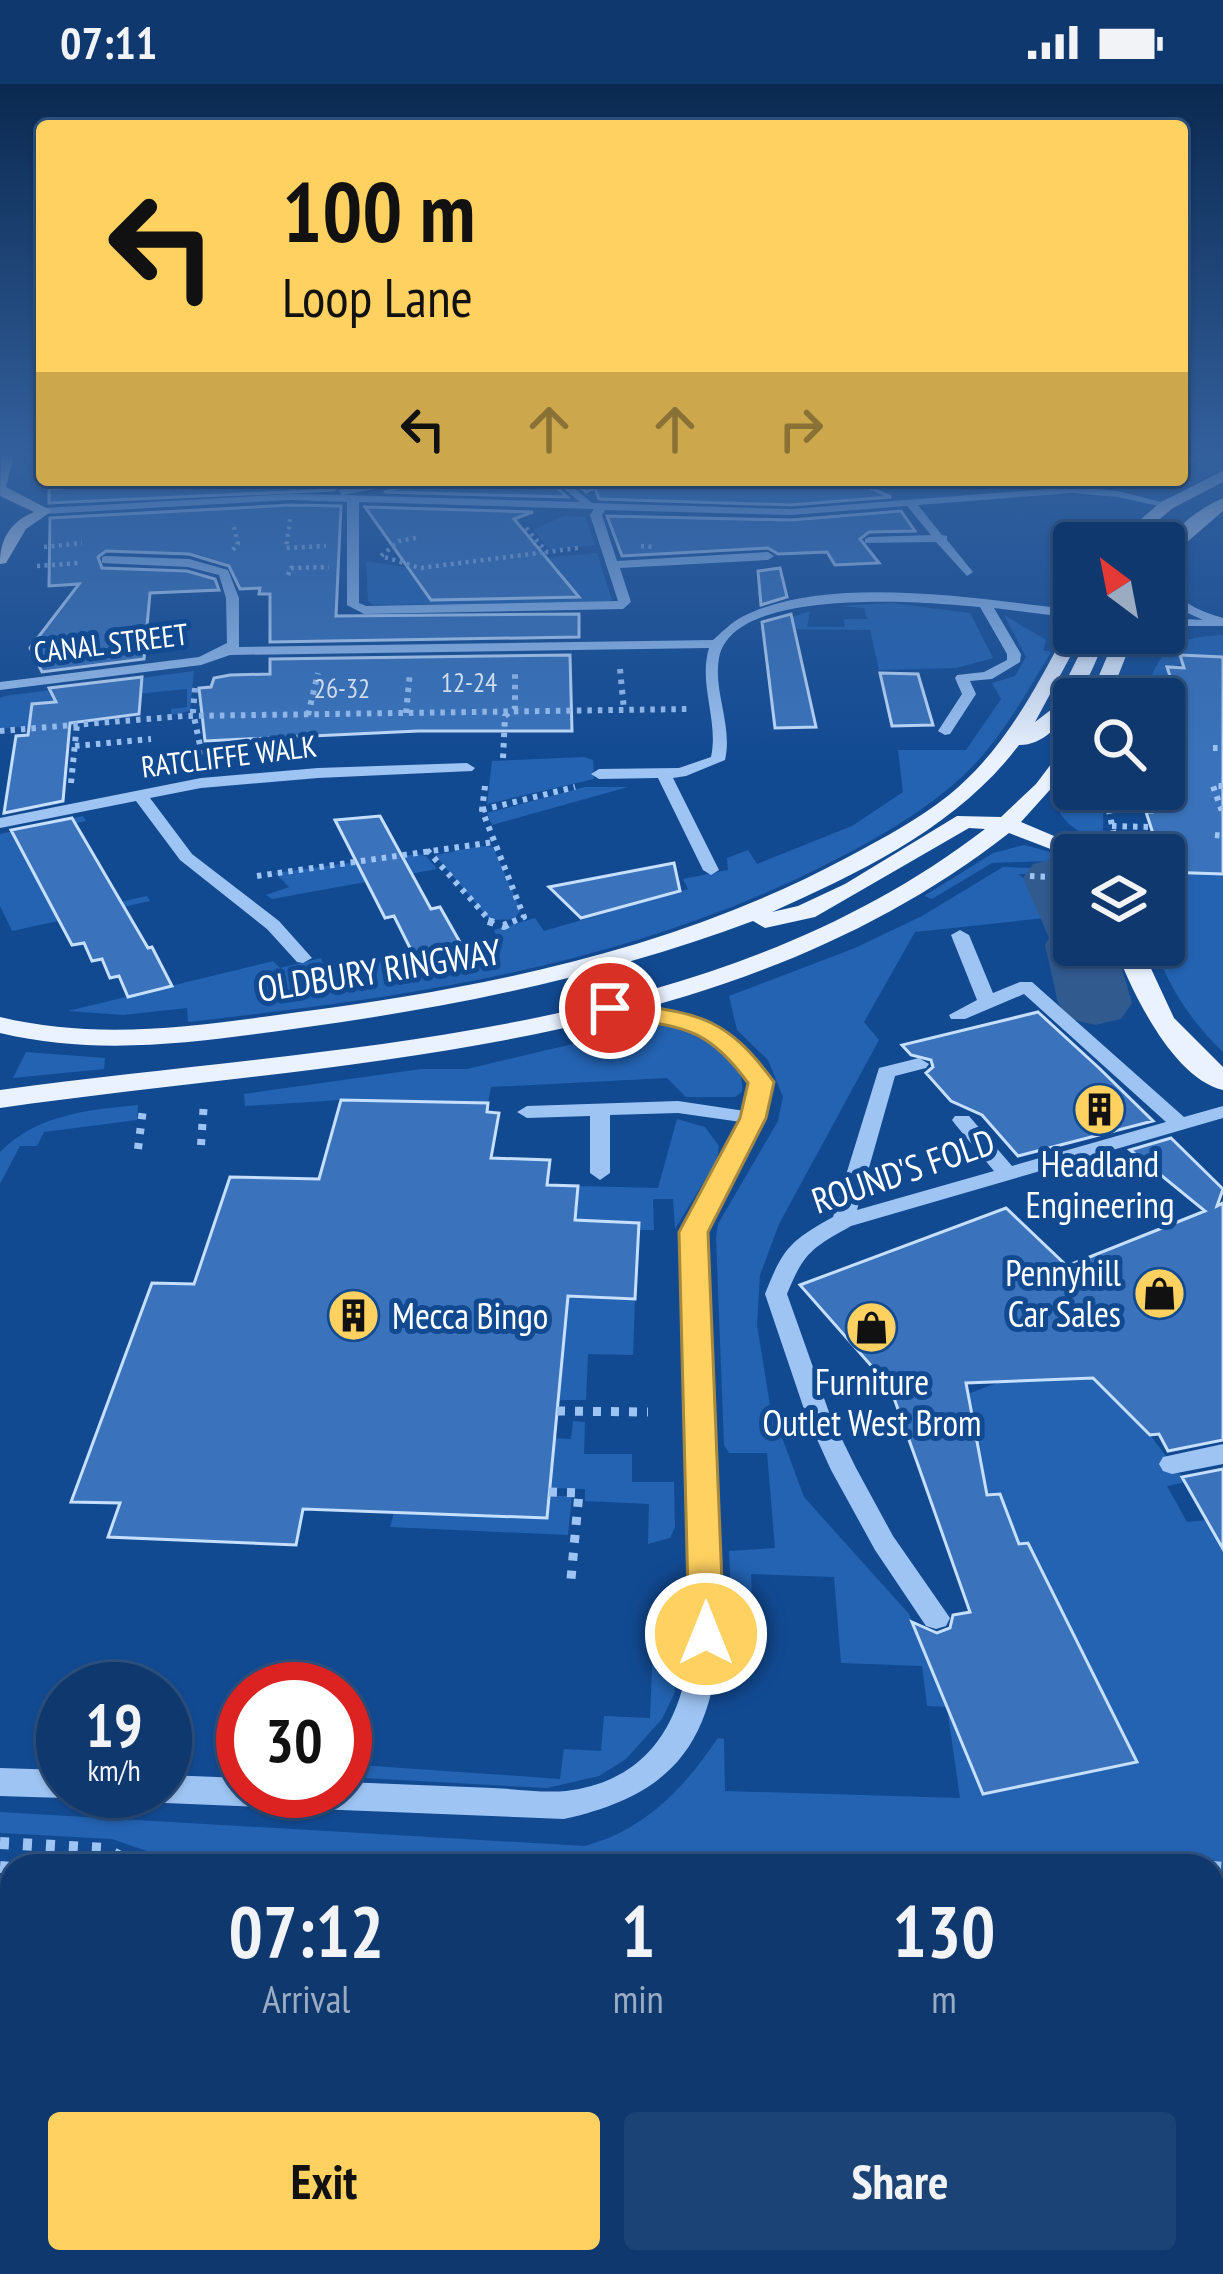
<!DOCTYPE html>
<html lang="en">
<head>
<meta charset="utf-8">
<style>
  body { margin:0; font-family:"PT Sans Narrow",sans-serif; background:#1c4376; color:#f1f3f6; height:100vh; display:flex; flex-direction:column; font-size:45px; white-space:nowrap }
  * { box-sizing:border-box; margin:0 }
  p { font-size:39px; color:#9bacc2 }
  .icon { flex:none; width:66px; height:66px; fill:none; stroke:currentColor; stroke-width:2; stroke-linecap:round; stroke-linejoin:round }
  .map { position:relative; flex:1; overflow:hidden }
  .drawer { position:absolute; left:0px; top:1770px; width:1224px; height:420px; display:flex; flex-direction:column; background:#0e386e; border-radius:36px 36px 0 0; box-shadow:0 3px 9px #0004,0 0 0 3px #2e5281 }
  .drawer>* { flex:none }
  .top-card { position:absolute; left:36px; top:36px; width:1152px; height:366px; border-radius:12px; box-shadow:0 3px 9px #0004,0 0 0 3px #2e5281; background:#ffd160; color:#111; overflow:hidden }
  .needle { width:78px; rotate:328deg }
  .controls { position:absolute; left:1053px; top:438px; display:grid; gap:24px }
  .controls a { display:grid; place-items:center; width:132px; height:132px; border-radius:12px; background:#0e386e; box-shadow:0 3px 9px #0004,0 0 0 3px #2e5281; font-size:60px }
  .speed { position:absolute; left:36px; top:1578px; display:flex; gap:24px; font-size:60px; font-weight:700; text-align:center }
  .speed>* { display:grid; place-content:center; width:156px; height:156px; border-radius:50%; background:#0e386e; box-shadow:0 3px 9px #0004,0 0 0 3px #2e5281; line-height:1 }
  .speed small { font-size:30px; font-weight:400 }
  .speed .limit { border:18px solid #d22; background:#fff; color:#111 }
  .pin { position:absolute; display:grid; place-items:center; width:102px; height:102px; color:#fff; margin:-51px; border:6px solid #fff; border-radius:50%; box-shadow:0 3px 12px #0007 }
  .me { position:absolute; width:132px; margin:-66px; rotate:0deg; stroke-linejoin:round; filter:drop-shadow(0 0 9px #0008) }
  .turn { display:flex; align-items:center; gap:42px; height:252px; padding:0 48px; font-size:54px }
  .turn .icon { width:156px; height:156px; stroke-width:2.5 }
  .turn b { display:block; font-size:84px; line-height:102px }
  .lanes { display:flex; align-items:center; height:114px; padding:0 48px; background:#0003; justify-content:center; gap:60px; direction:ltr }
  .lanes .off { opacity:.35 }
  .eta { display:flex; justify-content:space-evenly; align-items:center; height:204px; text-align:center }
  .eta b { font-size:72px; font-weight:700; line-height:84px }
  .button { display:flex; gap:24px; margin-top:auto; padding:24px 48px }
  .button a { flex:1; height:138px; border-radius:12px; background:#ffd160; color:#111; font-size:48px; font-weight:700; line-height:138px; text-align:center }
  .button a+a { background:#1c4376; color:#f1f3f6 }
  .status { display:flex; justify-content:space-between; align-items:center; height:84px; padding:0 60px; background:#0e386e; direction:ltr }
  .status svg { height:33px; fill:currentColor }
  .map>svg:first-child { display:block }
  .green { fill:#2363b2 }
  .water { fill:#315a8f; stroke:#90bff6; stroke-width:3 }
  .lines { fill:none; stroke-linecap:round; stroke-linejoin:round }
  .river { fill:#315a8f; fill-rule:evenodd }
  .building { fill:#3a73bb; stroke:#c6dffd; stroke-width:3 }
  .path-far4 { stroke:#9ec4f3; stroke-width:4.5; stroke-dasharray:3 4.5; stroke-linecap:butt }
  .path-far3 { stroke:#9ec4f3; stroke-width:6; stroke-dasharray:4.5 6; stroke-linecap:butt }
  .path-far2 { stroke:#9ec4f3; stroke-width:8; stroke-dasharray:6 9; stroke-linecap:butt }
  .path-far1 { stroke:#9ec4f3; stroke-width:9; stroke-dasharray:8 10; stroke-linecap:butt }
  .path { stroke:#9ec4f3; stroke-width:12; stroke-dasharray:9 14; stroke-linecap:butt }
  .minor { fill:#9ec4f3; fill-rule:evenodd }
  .major { fill:#eaf2ff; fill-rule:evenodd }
  .path-bridge { stroke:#9ec4f3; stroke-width:4.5; stroke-dasharray:3 4.5; stroke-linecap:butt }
  .route { fill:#ffd160; stroke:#a6883e; stroke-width:3 }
  .labels { text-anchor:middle; stroke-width:10; stroke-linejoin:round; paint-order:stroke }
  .far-number-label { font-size:27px; fill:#cedcee }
  .far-street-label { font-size:30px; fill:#fff; stroke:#124a92 }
  .street-label { font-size:36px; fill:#fff; stroke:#124a92 }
  .poi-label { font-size:36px; fill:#fff; stroke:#124a92 }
</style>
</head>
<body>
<div class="status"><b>07:11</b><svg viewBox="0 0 49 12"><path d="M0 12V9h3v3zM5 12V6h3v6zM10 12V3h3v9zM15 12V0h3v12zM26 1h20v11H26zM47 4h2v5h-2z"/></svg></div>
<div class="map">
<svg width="1223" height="2190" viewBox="0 0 1223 2190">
  <rect width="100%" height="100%" fill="#124a92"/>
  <!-- green -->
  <path class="green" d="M564,432L585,433L595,461L550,466L533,446Z
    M597,469L612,516L608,518L373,521L368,517L366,477L416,485Z
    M892,519L970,529L993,574L956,584L879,586L870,546L758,545L810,527L807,543H845L844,535H867L864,524L840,522Z
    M1004,531L1046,556L1043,566L1051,568C1026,609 1002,654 967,688C923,730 869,759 815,786C619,883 402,914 188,938L187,924L123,931L68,927L273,877L280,884L321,874L326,886L497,854L494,846L535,834L544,847L688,805L683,795L728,786L727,774L748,766L757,780L852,742L903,708L898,666H966L1001,615L992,599L1015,592L1026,573Z
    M1223,551V573L1168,583L1186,610L1161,609L1162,615H1142C1162,565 1167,554 1223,551Z
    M194,587L190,627L171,631V625L187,623V605L33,620L32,642L0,645V614L5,612Z
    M584,673L593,676L594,695L487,720L492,677Z
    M1074,689V705H1104C1100,723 1107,741 1100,758C1079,748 1057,738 1056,713Z
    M585,703H628L492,741L487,729Z
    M83,732L86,737L15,753L58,832L147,812L150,817L12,847L0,822V750Z
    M1024,761L1058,770L1047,777L992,779L932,815L924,812L993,769Z
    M481,762L493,763L521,826L514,835L490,836L435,771Z
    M417,770L426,772L437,785L272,815L266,811L289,803L275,789Z
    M1003,783L1069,785L1071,791L1018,790L1036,803L1062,837L1074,836V861H1095L1120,928L1071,927L1054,833L915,848L864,938L879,956L779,1140L760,1191L757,1241L770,1321L804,1413L909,1530L983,1710L1136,1678L1028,1460H1019L1000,1410L981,1412L968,1310L999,1298L1093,1294L1150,1351L1186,1398L1167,1402L1187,1438L1207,1436L1223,1466V1796H1212V1782H190L112,1755L0,1749V1728L585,1762C646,1745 683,1705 718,1654L724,1655L725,1707L960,1714L947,1623L927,1622L922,1582L841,1579L834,1493L751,1490L752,1526L731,1517L729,1467L775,1464L767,1369H729L724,1361L716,1154L718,1140L778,1037L783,1013L768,976L737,946L729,912L855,864L922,832Z
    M1164,788H1223V968C1190,936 1169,904 1154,861L1167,857L1164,843L1175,842L1173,820L1164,819Z
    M662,939C694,948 747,967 742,1008L735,1013H686L667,994L491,1003L488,1019L341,1016L245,1022L244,1010L421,985H467Z
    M26,968L105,974L104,985L13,994Z
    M138,1021L137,1036L44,1048L37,1062H20L0,1100V1068C38,1030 87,1026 138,1021Z
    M677,1035L705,1043L719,1062L717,1076L675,1145L673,1115H653L654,1146H638V1139L607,1137L604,1179L571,1178L578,1102L658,1104Z
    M569,1200L635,1215L633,1271L588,1270L586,1316H558Z
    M573,1337L585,1338L584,1370H632V1398H674L675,1443L670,1454L648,1460L649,1420L585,1417V1405L550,1404L554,1354L571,1355Z
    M549,1412H572L568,1451L390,1443L394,1429L546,1434Z
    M654,1540L677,1541L675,1608L662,1635L626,1675L599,1692L547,1704L345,1693V1680L560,1695L564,1665L601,1667L604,1632L650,1634Z
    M553,2178H728L724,2190H556Z"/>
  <!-- water -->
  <path class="water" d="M1212,1796H1223V1986L1212,1987Z
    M0,1803H12V1985L0,1987Z"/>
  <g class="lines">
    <!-- river -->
    <path class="river" d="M1056,774L1074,779V861H1115L1132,919L1121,935L1095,941L1069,935L1058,919L1045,861L1049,854L1023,794L1033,780Z"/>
  </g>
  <!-- building -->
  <path class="building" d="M171,396H343L334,406L49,419V405Z
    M427,396H549L567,413L384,408Z
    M572,396H852L891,413L791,421L599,415L595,404L586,408Z
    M291,421L341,422L336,532L579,530V553L270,558V510H259L260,504L240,505L229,482L189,470L106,467L98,473L102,484L187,487L215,495L219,506L150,509L144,575L42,588L30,564L79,500L49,502L50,434Z
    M365,423L533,428L514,435L579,513L431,516Z
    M901,427L915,447L869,448L860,455L879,479L835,481L827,468L778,470L768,464L622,472L607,432L791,436Z
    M780,484L787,513L761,521L758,487Z
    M791,530L816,643L775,644L762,538Z
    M570,571L572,647H418L205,657L199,604L211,603L214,594L230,591L270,590V575Z
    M1180,571L1223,573V790L1164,788V771H1160L1146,728H1152L1146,705H1164V609L1176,610L1167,583L1184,584Z
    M880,589L918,590L933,641L892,642Z
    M142,593L139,630L70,639L63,717L4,729L16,652L28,651L32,620L56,618L49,604Z
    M380,732L431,825L440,823L461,860L413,870L394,832L385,834L335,736Z
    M72,734L148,864L152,863L172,902L128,913L119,892L110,894L102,875L92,877L84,859L72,861L11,746Z
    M674,779L680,807L581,834L549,803Z
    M1038,928L1099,984L1153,1037L1018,1072L982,1031L951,1017L926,989L933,983L931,976L911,971L902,961Z
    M341,1016L488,1019L487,1028L499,1029L491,1074L550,1076L547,1101L578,1102L575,1136L639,1139L635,1215L568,1212L547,1434L303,1425L296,1461L108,1453L120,1419L71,1418L152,1199L194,1200L230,1093L319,1095Z
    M1171,1054L1223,1105L1217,1122L1223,1119V1356L1168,1367L1159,1350L1150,1351L1093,1294L966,1299L987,1411L1000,1410L1019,1460L1028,1459L1137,1678L983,1710L912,1538L937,1549L950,1544L953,1531L970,1528L917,1378L890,1303L800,1201L1006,1124L1067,1182L1205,1127L1130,1066Z
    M1223,1385V1465L1182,1393Z"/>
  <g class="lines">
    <!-- path-far4 -->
    <path class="path-far4" d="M290,435L286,464L326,462
      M526,444L547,468L578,464
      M416,454L399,457L381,472L420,484L547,468
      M44,463L82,459
      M233,466L238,460L234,443
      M37,482L79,479
      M288,491L291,484L329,483"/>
    <!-- path-far3 -->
    <path class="path-far3" d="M620,585L624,626
      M195,604L193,628L202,671
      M406,629L410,588
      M308,631L318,589
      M0,647L184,632L688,625
      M75,662L151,655
      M1213,664H1223
      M503,674L505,632L515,624V588
      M71,699L77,640
      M485,702L482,726L524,833L507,840
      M1223,702H1213L1223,730
      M1112,705L1108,722L1115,756
      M1112,706L1146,708
      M482,726L575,703
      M1112,742L1151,743
      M1215,751L1223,752
      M427,766L493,840
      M257,792L494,758
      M1030,792L1052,793
      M1164,827H1169"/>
    <!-- path-far2 -->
    <path class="path-far2" d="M488,837L504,842L514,837
      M201,1061L204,1018
      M138,1065L143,1025"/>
    <!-- path-far1 -->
    <path class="path-far1" d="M557,1327L648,1328
      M549,1408L579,1409L571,1495"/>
    <!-- path -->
    <path class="path" d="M0,1759L106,1765L136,1782
      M0,1783L12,1784
      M1212,1783L1223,1784
      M4,1958H12
      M1212,1997L1223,1996
      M0,2045L12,2042
      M0,2121L12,2118
      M733,2190L738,2178
      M862,2190L868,2178"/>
    <!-- minor -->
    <path class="minor" d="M1182,369L1196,376L1191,379L1182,376Z
      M397,396H423L342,411L580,418L553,396H565L592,419L791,425L1072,403L1118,407L1173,421L1167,424L1118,413L1072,409L918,421L942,451L947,452V456L973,488L967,492L936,458L865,459V455L869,453L931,451L907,422L791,431L605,426L602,431L617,477L768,468L774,472L768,476L620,484L631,518L623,525L364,530L347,521V418L291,416L44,430L38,427L44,424L291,410L342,411L338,406ZM359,418L594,425L590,431L618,517L366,522L359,519Z
      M1172,458L1178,462L1184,480L1173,504C1185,522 1203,528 1223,534V542H1164V534L1203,536L1179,525L1164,510V497L1172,480L1166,462Z
      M106,472L189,475L228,486L239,514V563L713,556C722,548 732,538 742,533C826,489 982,515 1074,526V534L994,524L1021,570L1020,578L992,595L970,597L976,610L950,650L945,651L938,647L962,610L955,594L957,591L984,588L1007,576V570L980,523C927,518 733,501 719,574C713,608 733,641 725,676L686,692L673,694L719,786L711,791L703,786L658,694L599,695L591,690L599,685L679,684L711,673C719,637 698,600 709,564L230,571L201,581L0,606V598L199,573L227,559L226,514L219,491L188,483L102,479V473Z
      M467,679L475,684L472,687L318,694L201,704L150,714L192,770L279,837L312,874L303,879L297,878L267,845L180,776L136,717L0,744V734L201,694L318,684Z
      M960,846L969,851L993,909L1020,898H1032L1184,1033L1223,1022V1034L851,1142C812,1164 804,1168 787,1210L830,1331L856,1384L893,1452L950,1534L946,1542L936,1545L926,1542L875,1466L831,1386L806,1331L765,1210C783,1164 790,1157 833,1133L879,984L919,974L929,980L926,984L895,992L857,1126L994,1087L955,1040L952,1036L955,1032H969L1012,1082L1166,1038L1024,910L965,935H951L949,931L977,916L951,851Z
      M610,918C678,926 735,933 771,998L762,1037L705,1148L720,1550C712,1660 673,1711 564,1735L165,1719L154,1715L151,1707H165V1691L243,1694V1707H345V1698C394,1700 443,1702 493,1704C517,1705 543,1709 566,1707C655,1696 685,1630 692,1550L683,1148L741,1038L678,1029L610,1031V1089L600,1096L590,1089V1032L527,1034L517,1028L527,1022L678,1017L745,1027L751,998C718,936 664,941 603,928L601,924L603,920Z
      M1223,1360V1380L1172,1390L1163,1387L1159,1380L1163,1373Z
      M0,1684L63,1686V1707H75L63,1714L0,1712Z"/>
    <!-- major -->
    <path class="major" d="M1,368H15L6,403L52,427L26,445L6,479L0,480C0,455 10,438 34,428L0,412Z
      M1223,387V398L1173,424L1131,459H1113L1161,418Z
      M1223,414V427L1164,478C1164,448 1197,426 1223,414Z
      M1074,543V549H1083L1035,638L1052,625L1090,549H1108C1092,585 1065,662 1019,661C958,742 863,787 772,828L798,822L845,800L957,732L1001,733L1036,700L1067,659L1074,657V679L1021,738L1099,771L1074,774L1009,749C723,973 342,975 0,1024V1006C332,960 706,959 985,745L969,744L815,833L765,844L753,837C606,892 455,923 300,944C199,958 101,973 0,949V933C100,957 198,942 299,928C489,903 677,865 848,773C883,754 918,736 949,711C1002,668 1034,608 1065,549Z
      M1117,549H1135L1109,615H1089Z
      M1114,861H1140L1174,934L1223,983V1006C1172,994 1131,906 1114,861Z"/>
    <!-- path-bridge -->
    <path class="path-bridge" d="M641,462L654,463"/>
  </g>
  <!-- sky -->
  <linearGradient id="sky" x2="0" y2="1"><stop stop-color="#0a2950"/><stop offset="0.55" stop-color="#33609d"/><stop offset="1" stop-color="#33609d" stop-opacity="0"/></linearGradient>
  <rect width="1223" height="675" fill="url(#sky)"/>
  <!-- route -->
  <path class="route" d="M610,917C692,930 722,926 774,998L766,1034L708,1148L724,1550L719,1561L706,1566L694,1561L689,1550L679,1148L740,1034L748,999C700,933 673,946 601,929L598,924Z"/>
  <!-- icons -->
  <defs>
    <symbol id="building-disc" viewBox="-11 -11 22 22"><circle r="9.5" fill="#ffd160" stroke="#124a92"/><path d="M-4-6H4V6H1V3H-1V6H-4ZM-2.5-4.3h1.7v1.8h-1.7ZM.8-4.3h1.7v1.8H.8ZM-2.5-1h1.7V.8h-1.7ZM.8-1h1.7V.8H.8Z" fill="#111"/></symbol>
    <symbol id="shop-disc" viewBox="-11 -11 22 22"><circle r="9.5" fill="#ffd160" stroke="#124a92"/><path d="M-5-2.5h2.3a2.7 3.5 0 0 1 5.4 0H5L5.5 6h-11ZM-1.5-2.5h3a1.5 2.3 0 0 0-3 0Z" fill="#111"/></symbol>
  </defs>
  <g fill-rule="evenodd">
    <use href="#building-disc" x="1070" y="996" width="59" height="59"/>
    <use href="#shop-disc" x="1130" y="1180" width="59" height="59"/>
    <use href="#building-disc" x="324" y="1202" width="59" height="59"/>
    <use href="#shop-disc" x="842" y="1214" width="59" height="59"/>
  </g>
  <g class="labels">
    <!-- far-number labels -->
    <g class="far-number-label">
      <text x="469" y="608">12-24</text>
      <text x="342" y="614">26-32</text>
    </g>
    <!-- far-street labels -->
    <g class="far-street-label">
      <text transform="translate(111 560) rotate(-7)" y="10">CANAL STREET</text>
      <text transform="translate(229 673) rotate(-7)" y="10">RATCLIFFE WALK</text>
    </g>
    <!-- street labels -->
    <g class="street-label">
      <text transform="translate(379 886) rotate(-9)" y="13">OLDBURY RINGWAY</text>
      <text transform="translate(903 1087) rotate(-19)" y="13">ROUND'S FOLD</text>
    </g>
    <!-- poi labels -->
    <g class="poi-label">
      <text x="1100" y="1093">Headland<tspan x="1100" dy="41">Engineering</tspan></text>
      <text x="1121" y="1202" text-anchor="end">Pennyhill<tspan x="1121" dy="41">Car Sales</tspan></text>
      <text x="392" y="1245" text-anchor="start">Mecca Bingo</text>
      <text x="872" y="1311">Furniture<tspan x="872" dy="41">Outlet West Brom</tspan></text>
    </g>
  </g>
</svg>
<div class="controls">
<a><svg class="needle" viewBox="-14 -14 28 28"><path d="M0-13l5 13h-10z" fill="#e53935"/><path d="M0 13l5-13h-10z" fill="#9bacc2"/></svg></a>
<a><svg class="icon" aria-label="search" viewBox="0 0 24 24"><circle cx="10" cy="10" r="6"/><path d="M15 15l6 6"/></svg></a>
<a><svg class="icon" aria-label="layers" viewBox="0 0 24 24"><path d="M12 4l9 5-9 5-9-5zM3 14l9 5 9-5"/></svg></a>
</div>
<div class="speed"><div>19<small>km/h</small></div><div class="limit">30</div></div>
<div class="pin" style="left:610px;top:924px;background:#d93025"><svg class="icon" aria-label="arrive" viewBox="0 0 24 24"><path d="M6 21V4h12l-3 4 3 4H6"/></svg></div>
<svg class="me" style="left:706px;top:1550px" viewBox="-20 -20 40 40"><circle r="17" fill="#ffd160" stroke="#fff" stroke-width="3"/><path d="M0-11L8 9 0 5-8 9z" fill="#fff"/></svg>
<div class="top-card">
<div class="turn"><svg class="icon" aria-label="left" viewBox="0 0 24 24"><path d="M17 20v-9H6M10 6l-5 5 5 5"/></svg><div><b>100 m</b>Loop Lane</div></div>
<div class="lanes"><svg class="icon" aria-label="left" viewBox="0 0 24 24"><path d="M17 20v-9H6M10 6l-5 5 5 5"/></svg><svg class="icon off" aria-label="ahead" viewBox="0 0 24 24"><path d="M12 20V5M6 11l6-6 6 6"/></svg><svg class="icon off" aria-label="ahead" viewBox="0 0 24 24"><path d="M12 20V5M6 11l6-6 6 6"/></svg><svg class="icon off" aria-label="right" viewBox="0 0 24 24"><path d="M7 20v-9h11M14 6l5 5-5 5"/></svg></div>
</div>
<section class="drawer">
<div class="eta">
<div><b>07:12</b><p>Arrival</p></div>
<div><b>1</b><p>min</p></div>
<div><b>130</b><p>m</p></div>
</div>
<div class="button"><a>Exit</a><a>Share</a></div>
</section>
</div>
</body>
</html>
